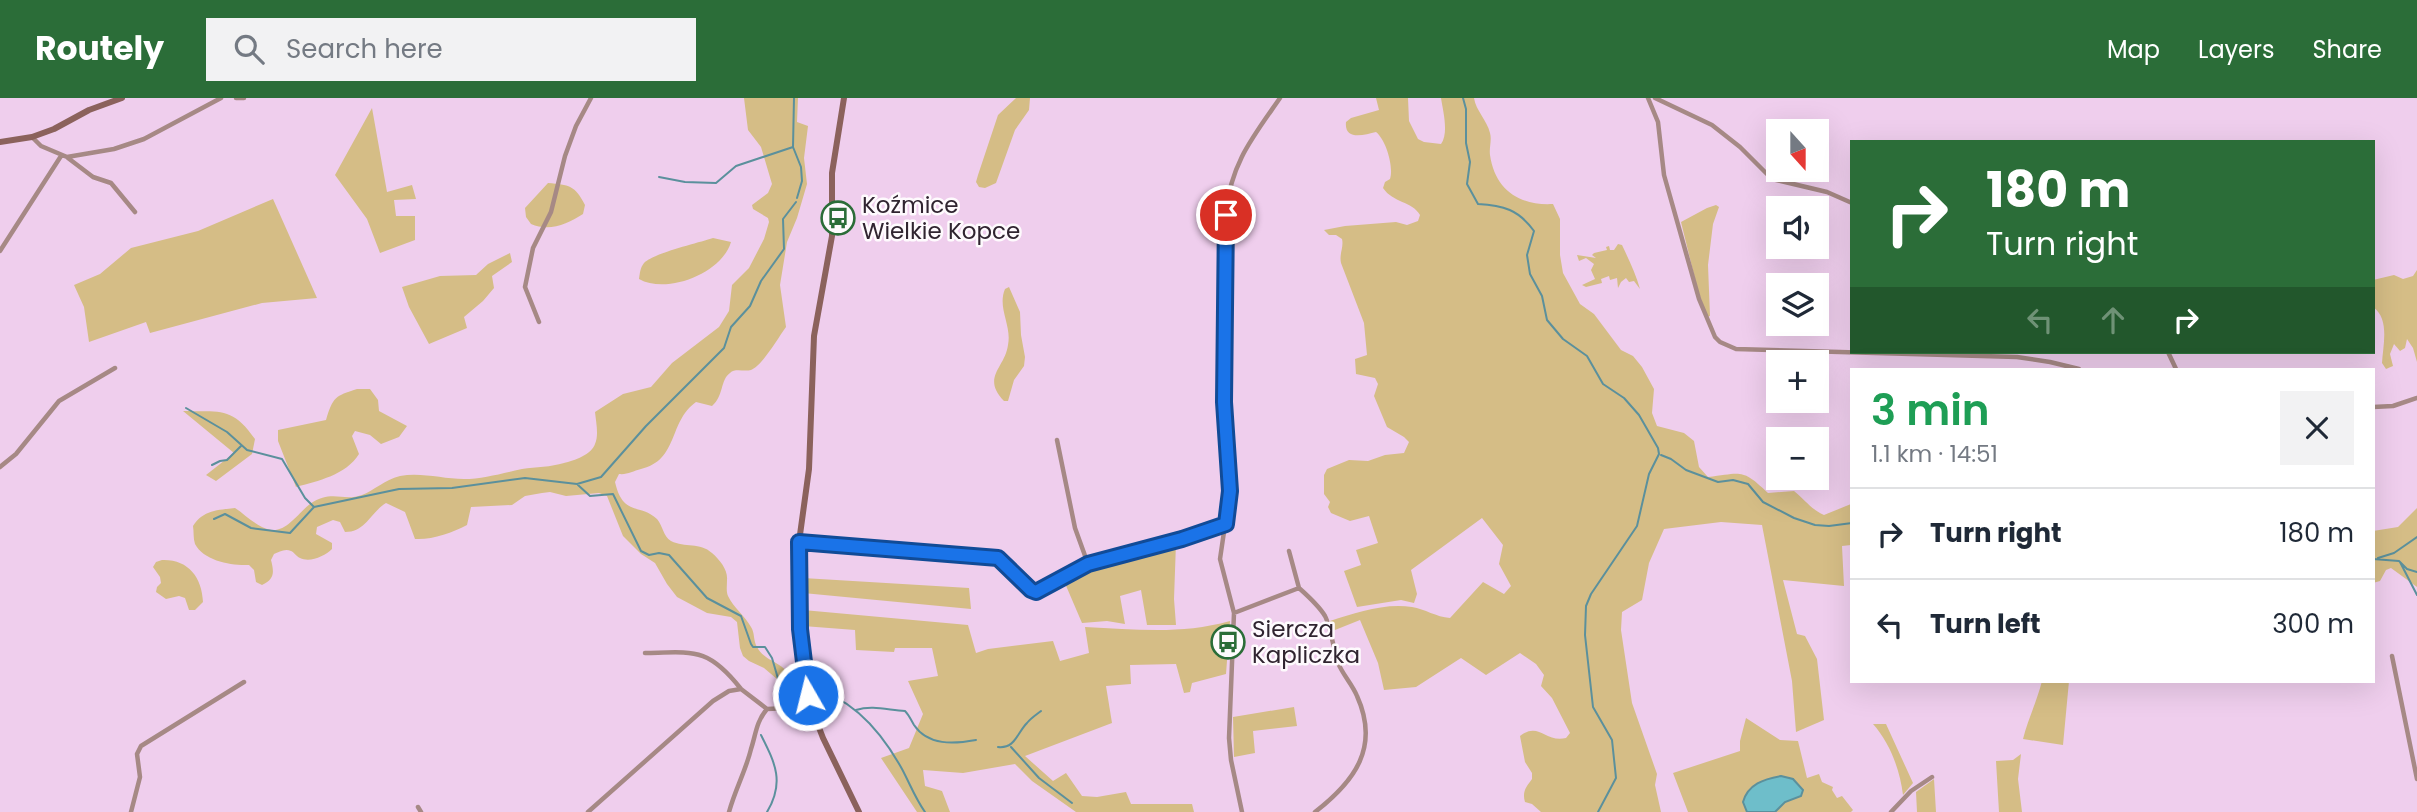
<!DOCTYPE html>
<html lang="en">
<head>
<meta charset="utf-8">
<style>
  body { margin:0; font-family:Poppins,sans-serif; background:#f2f2f3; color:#1f2937; height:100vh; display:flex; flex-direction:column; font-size:26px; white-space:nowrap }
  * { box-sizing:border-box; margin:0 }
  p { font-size:23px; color:#747a83 }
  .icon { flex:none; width:38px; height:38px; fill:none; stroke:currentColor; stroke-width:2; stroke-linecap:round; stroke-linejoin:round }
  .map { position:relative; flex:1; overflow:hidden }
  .side { position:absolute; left:1850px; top:270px; width:525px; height:315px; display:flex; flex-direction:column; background:#fff; border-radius:0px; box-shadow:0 7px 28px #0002 }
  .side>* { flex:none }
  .top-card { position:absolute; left:1850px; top:42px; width:525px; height:214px; border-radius:0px; box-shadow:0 7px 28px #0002; background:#2b6d38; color:#fff; overflow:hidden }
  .needle { width:46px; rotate:159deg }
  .fabs { position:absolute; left:1766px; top:21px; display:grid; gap:14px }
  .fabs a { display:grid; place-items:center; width:63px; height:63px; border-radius:0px; background:#fff; box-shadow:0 7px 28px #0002; font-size:35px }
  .pin { position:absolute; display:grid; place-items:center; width:60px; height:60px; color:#fff; margin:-30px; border:4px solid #fff; border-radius:50%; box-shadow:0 2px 7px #0007 }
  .me { position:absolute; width:77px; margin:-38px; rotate:352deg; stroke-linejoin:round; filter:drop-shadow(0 0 5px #0008) }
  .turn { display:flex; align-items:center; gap:24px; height:147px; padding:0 21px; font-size:32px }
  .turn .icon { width:91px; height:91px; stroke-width:2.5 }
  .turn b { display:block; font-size:49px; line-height:60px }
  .lanes { display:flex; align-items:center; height:66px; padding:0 21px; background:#0003; justify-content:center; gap:35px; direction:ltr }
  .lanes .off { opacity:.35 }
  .round { display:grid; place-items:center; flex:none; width:74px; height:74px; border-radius:0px; background:#f2f2f3 }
  .head { display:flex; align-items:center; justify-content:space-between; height:119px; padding:0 21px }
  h1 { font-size:42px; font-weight:600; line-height:52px; color:#1e9e55 }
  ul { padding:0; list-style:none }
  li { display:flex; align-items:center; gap:21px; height:91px; padding:0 21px; border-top:2px solid #e0e1e3 }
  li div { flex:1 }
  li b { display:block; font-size:26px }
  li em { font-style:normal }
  header { display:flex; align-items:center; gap:42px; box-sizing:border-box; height:98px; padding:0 35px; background:#2b6d38; color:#fff }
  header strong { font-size:33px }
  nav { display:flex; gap:38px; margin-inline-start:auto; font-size:24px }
  .search { width:490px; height:63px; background:#f2f2f3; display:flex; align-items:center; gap:18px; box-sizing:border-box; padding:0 24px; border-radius:0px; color:#747a83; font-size:26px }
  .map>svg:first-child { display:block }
  .green { fill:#d5bd86 }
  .water { fill:#6ebeca; stroke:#5b909c; stroke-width:2 }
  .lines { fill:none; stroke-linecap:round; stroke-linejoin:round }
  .stream { stroke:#5b909c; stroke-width:2 }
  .street { stroke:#a68985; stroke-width:4.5 }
  .secondary { stroke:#8b625c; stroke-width:6 }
  .route-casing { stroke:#114b97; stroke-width:18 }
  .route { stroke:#1a73e8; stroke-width:12 }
  .labels { text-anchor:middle; stroke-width:5; stroke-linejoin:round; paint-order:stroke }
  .poi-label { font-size:23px; fill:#302430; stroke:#fefafd; text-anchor:start }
</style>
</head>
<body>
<header>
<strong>Routely</strong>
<div class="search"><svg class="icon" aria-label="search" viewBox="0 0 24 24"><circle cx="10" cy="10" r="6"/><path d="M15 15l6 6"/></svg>Search here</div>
<nav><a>Map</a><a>Layers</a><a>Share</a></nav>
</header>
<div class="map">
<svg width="2417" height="714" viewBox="0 0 2417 714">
  <rect width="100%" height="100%" fill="#efceed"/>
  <!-- green -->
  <path class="green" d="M744,0H798L797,24L808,28L804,60L807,86L797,120L787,144L780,187L786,229C778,240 762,268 751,272C744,274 735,270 730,275C720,282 724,298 712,308L696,304C668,324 679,362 641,371C633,373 627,377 619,376L615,384C623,419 640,405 657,421C663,428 663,438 671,443C685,450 700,444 712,455C720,462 728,472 727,482C727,488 726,493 728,498C733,509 745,518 751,529C755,535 753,542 757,549C765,565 785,563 790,581L784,587L764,570L749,563L743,558L740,550L737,524L731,519L707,515L677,499L667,486L655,465L641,456L623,438L607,398L599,395L566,398L550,394L542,395L525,398L512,407L471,409L467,427C452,435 432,442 415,441L405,414L386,405C370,415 366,434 345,434L340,424L333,422L317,429L316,436L332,445V451C325,458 310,465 300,460C296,458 294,454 291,453C285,450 279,454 274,456L271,462C274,474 275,481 262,487L256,484L254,472L249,467C232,468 204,463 195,446C193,440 194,434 193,428C203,412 218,412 235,410C246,417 256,429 271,432C287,434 299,414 310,406C332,391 343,404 362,397C375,392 384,382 400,378C421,374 443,381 464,381C483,381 503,375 522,371C536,369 551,369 564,365C574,363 592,356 595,346C599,337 596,324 595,314L623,296L651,289L672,265L719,229L729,213L732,187L749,170L764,141L769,124L768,120L753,111L752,107L768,95L772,86L761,49L748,32Z
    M1016,0H1030L1029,12L1015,32L996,85L985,90L979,89L976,84L978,77L998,17Z
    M1376,0H1408L1409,23L1418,41L1424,44L1441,46C1449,35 1443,13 1441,0H1474C1476,13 1487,22 1490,35C1492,42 1489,50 1490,57C1495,92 1520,108 1553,106L1560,121V157L1563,175L1580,206L1594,216L1621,252L1633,258L1642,269L1654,291L1652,315L1657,328L1684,335L1694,343L1699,369L1708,379C1742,375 1742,370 1768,395L1794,393C1805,402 1811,411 1824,417L1851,406V447L1842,448L1844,488L1783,482L1797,536L1805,538L1817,561L1824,622L1796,634L1792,583L1762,427L1721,424L1664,431L1649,465L1642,502L1622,514L1621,532L1632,605L1657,676L1655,687L1661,714H1541L1532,706L1525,704C1522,694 1526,689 1532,681V675L1525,664L1520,638C1539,623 1545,645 1566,640L1570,635L1552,600L1541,588L1544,577L1536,566L1520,555L1486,577L1461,560L1416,589L1384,592L1378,565L1360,522L1330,534V523C1356,515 1383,505 1412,509C1425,511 1436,519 1450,520L1483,484L1504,496L1511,488L1499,466L1503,447L1482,420L1411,472L1417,496L1414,505L1401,502L1357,509L1344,473L1361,467L1356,452L1378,445L1369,418L1350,423L1331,415L1328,409L1330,404L1324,396V377L1327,371L1349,362L1368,363L1385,357L1404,355L1409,344L1404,339L1387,329L1374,298L1378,286L1375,280L1356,276L1355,261L1367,257L1364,225L1341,165C1339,156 1344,149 1342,141L1336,137H1329L1324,132L1345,128L1396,124L1407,127L1418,123L1420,117C1412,103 1393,105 1383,90L1385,84L1390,81C1394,69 1386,42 1376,34C1364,37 1344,43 1346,24L1351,20L1379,12Z
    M372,10L387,94L412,87L416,101L394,102L396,118H415V142L380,155L367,121L335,77Z
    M548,85C569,87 575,87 585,107L583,116C568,126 549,134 531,126L526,119L525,110Z
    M273,101L317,200L262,205L150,235L146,224L89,244L84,209L74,187L100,176L131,150L198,133Z
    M1716,107L1719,109L1713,126L1708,167L1710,218L1707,219L1697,189L1681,124L1707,110Z
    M713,140L731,144C722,175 667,197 639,181C640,175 640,170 644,165C654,155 698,145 713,140Z
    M1618,146L1622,147C1628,160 1636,176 1640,191L1634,183L1629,184L1626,180L1621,184L1618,190L1617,180L1610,182L1609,178L1601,181L1602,185L1586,189L1582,187L1595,181L1591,172L1594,166L1586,160L1579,163L1577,157L1596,160L1592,157L1594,155L1607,152L1606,149L1609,148L1610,152H1614Z
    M510,155L512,164L492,178L494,190L483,203L464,219L467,230L429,246L409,209L402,189L440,178L476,177L488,166Z
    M2417,172V264L2413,250L2407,241L2405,250L2400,253L2394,246L2390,256L2393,268L2386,271L2382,265C2383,247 2390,221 2373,209V182L2394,177L2403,181L2413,178Z
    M1009,189L1020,214L1021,237L1025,259L1024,268L1014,282L1008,303H1004C981,279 1005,270 1008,247C1012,227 997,210 1005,191Z
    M357,291H370L378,302L379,313L407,328L399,339L381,346L370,337L355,333L352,338L359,356C346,377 318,383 296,389L278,343V332L326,322C333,299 335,298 357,291Z
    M183,313C220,314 232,308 255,341L252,356L216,383L206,377L234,355Z
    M2417,410V489L2391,470L2386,472L2380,483L2373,485V433L2398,429Z
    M1176,445L1174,501L1176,527H1147L1141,492L1120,498L1125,526L1107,523L1082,525L1064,483L1099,467Z
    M162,462C188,461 202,479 203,504L195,512H189L185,500L179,498L166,501L156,494L157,489L161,485L160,479L153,469L156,464Z
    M803,480L969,490L971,511L803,495Z
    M803,512L968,527L976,555L988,551L1053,543L1060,563L1089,555L1085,529C1135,531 1180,537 1230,523L1226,576L1192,585L1190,594L1184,595L1176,566L1130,567L1131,586L1106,588L1112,625L1025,658L1053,683L1066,675L1082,698L1097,699L1126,694L1131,706H1192L1194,714H1076L1032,683L1015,666L963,675L923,672L925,688L942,693L950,714H917L881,660L909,650L923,616L908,583L938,578L932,550H895L894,554L856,552L855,532L803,528Z
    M2042,583H2069L2063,647L2023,641C2028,621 2037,603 2042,583Z
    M1294,609L1297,628L1253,633L1255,655L1234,659L1233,619Z
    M1746,620L1780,642L1798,643L1807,680L1819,676L1822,684L1833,689L1832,692L1837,700L1842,698L1853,712L1851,714H1688L1673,675L1740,653V643Z
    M1873,626H1886L1913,685L1903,697C1900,672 1890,645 1873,626Z
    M2021,656L2018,681L2022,714H1999L1996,663L2013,662Z
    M1934,681L1936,714H1917L1916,694Z"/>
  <!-- water -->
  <path class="water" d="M1781,678L1793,681L1803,692L1801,698L1785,704L1775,714H1747L1743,704C1748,686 1764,681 1781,678Z"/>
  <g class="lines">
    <!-- stream -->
    <path class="stream" d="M794,0L793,49L801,69L802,83L797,100
      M1463,0L1466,11V45L1470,64L1467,86L1478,106C1503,107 1519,112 1534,133L1527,157L1530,176L1542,198L1547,222L1563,241L1587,258L1603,286L1624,300L1639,317L1658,350L1659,356L1649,376L1637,428L1591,496L1586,508L1585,537L1593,609L1612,642L1616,680L1598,714
      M659,79L685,84L716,85L736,68L793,49
      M186,310L227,334L247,352L282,361L305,400L314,409
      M1661,357L1671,361L1686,372L1718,384L1733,382L1748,386L1763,404L1794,420L1815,427L1829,428L1852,425
      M212,367L220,363L227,362L241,348
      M578,387L590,398L613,396L641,453L649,457L659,455L669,457L707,500L741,518L751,546L753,549H765L772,560L779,584L799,588L801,605L787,608
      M214,421L225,416L251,430L290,435L314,409L399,391L452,390L525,380L577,386L601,379L646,328L724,250L731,229L750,208L761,183L784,151L783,121L796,104
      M2378,460L2394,455L2417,439
      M2373,461L2399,463L2407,471L2417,474
      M2400,464L2417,497
      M811,590C854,600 882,635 902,671C910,686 915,700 925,714
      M856,612C872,607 888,612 905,613C909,617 911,622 914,627C928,648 954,646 976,642
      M761,637C775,665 785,684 767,714
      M998,649C1015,651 1017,635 1027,625C1031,620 1036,617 1041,613
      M1011,649L1039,680L1072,705"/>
    <!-- street -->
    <path class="street" d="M236,0H244
      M1648,0L1658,24L1664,77L1699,201L1715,239L1720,244L1736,251L2017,259L2050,264L2079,271
      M1655,0L1712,27L1740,49L1772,81L1827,94L1852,105
      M32,39L41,48L67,59L114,51L144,41L221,0
      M68,60L93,79L111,85L135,114
      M0,153L61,58
      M539,224L525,189L533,150L551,114L565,58L576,28L591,0
      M2168,254L2176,271
      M2373,309L2393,308L2417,300
      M1057,342L1075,430L1088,466
      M0,369L16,356L59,303L115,270
      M799,444L998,460L1031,492L1036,494L1088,466L1182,441L1225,427
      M1289,453L1299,490
      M1234,515L1299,490C1308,498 1319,508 1325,518C1330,527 1334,553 1338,565C1343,577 1352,586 1357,598C1380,649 1355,683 1315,714
      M645,555C694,554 708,549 741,591
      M2392,558L2417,681
      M418,709L421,714
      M131,714L140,679L137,656L141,648L244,584
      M588,714L713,603L729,593L741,591L767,611L811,609
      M729,714C735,692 746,672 751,651C756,636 756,624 767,611
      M1242,714L1231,662L1229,640L1234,515L1220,461L1230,393L1224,304L1226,114C1231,65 1253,39 1280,0
      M1891,714L1911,693L1932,679"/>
    <!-- secondary -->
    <path class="secondary" d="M844,0L832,75V138L814,238L809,371L799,444V499L802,551L811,609L823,640L859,714
      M0,44L32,39L54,31L89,12L122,0"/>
  </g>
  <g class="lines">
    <defs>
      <path id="route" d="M808,597L800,531L799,444L998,460L1031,492L1036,494L1088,466L1182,441L1226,426L1230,393L1224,304L1226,117"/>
    </defs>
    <!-- route casing -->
    <use href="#route" class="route-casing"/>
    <!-- route -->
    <use href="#route" class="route"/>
  </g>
  <!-- icons -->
  <defs>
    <symbol id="bus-ring" viewBox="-11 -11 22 22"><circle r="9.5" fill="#fefafd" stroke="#2b6d38" stroke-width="1.5"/><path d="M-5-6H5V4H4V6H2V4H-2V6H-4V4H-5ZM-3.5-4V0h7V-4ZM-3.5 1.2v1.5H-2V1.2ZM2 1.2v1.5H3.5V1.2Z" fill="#2b6d38"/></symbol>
  </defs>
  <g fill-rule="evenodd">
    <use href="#bus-ring" x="819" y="101" width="38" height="38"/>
    <use href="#bus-ring" x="1209" y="525" width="38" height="38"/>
  </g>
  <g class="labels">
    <!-- poi labels -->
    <g class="poi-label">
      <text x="862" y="115">Koźmice<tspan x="862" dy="26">Wielkie Kopce</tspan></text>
      <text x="1252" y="539">Siercza<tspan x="1252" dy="26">Kapliczka</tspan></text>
    </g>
  </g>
</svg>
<div class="fabs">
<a><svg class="needle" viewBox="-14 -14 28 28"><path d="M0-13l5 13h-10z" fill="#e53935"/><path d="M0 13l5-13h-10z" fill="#747a83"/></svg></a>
<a><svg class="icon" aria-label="sound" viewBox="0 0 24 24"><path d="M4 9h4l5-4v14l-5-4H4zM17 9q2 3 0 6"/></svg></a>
<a><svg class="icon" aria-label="layers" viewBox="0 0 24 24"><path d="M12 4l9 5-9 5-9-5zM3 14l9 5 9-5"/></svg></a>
<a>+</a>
<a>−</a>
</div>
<div class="pin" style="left:1226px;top:117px;background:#d93025"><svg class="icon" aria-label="arrive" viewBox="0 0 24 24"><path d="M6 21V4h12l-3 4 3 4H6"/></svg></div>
<svg class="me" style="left:808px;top:597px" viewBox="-20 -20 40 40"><circle r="17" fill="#1a73e8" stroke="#fff" stroke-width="3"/><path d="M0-11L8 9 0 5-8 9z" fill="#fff"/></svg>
<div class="top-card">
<div class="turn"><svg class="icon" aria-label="right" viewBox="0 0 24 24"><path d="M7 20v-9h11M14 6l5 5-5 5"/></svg><div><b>180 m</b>Turn right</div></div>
<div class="lanes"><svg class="icon off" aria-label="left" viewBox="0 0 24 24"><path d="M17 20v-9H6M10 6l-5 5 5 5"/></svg><svg class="icon off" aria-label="ahead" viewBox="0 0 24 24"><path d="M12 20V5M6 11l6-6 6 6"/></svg><svg class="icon" aria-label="right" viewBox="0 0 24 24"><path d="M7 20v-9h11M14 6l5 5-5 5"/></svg></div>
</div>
<section class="side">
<div class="head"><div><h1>3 min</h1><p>1.1 km · 14:51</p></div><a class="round"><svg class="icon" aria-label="close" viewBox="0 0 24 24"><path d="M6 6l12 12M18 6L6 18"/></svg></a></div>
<ul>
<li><svg class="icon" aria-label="right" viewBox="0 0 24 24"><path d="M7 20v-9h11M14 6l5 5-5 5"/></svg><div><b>Turn right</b></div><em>180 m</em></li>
<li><svg class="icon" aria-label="left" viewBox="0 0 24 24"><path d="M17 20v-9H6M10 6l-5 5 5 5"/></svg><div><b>Turn left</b></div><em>300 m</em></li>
</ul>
</section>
</div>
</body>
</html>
